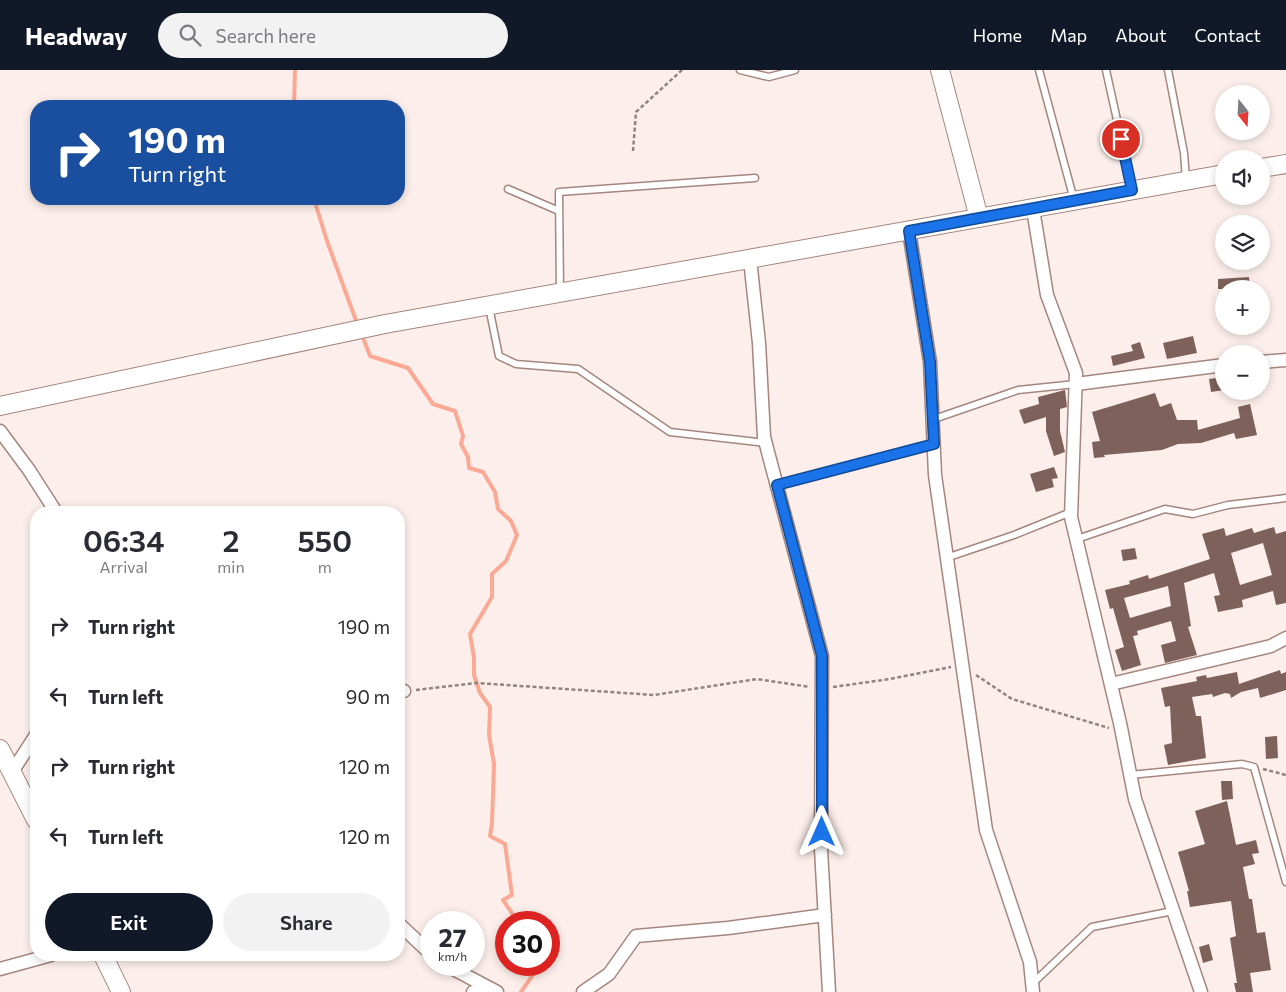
<!DOCTYPE html>
<html lang="en">
<head>
<meta charset="utf-8">
<style>
  body { margin:0; font-family:Commissioner,sans-serif; background:#f2f2f3; color:#2b2b33; height:100vh; display:flex; flex-direction:column; font-size:19px; white-space:nowrap }
  * { box-sizing:border-box; margin:0 }
  p { font-size:16px; color:#7c7c81 }
  .icon { flex:none; width:28px; height:28px; fill:none; stroke:currentColor; stroke-width:2; stroke-linecap:round; stroke-linejoin:round }
  .map { position:relative; flex:1; overflow:hidden }
  .drawer { position:absolute; left:30px; top:436px; width:375px; height:455px; display:flex; flex-direction:column; background:#fff; border-radius:20px; box-shadow:0 2px 8px #0003 }
  .drawer>* { flex:none }
  .guide { position:absolute; left:30px; top:30px; width:375px; height:105px; border-radius:20px; box-shadow:0 2px 8px #0003; background:#1a4fa0; color:#fff; overflow:hidden }
  .needle { width:32px; rotate:162deg }
  .tools { position:absolute; left:1215px; top:15px; display:grid; gap:10px }
  .tools a { display:grid; place-items:center; width:55px; height:55px; border-radius:50%; background:#fff; box-shadow:0 2px 8px #0003; font-size:25px }
  .speed { position:absolute; left:420px; top:841px; display:flex; gap:10px; font-size:25px; font-weight:700; text-align:center }
  .speed>* { display:grid; place-content:center; width:65px; height:65px; border-radius:50%; background:#fff; box-shadow:0 2px 8px #0003; line-height:1 }
  .speed small { font-size:12px; font-weight:400 }
  .speed .limit { border:8px solid #d22; background:#fff; color:#111 }
  .pin { position:absolute; display:grid; place-items:center; width:42px; height:42px; color:#fff; margin:-21px; border:2px solid #fff; border-radius:50%; box-shadow:0 1px 5px #0007 }
  .me { position:absolute; width:55px; margin:-28px; rotate:0deg; stroke-linejoin:round; filter:drop-shadow(0 0 4px #0008) }
  .turn { display:flex; align-items:center; gap:18px; height:105px; padding:0 15px; font-size:22px }
  .turn .icon { width:65px; height:65px; stroke-width:2.5 }
  .turn b { display:block; font-size:35px; line-height:42px }
  .eta { display:flex; justify-content:space-evenly; align-items:center; height:85px; text-align:center }
  .eta b { font-size:30px; font-weight:600; line-height:35px }
  .primary-button { display:flex; gap:10px; margin-top:auto; padding:10px 15px }
  .primary-button a { flex:1; height:58px; border-radius:30px; background:#111827; color:#fff; font-size:20px; font-weight:600; line-height:58px; text-align:center }
  .primary-button a+a { background:#f2f2f3; color:#2b2b33 }
  ul { padding:0; list-style:none }
  li { display:flex; align-items:center; gap:15px; height:70px; padding:0 15px }
  li div { flex:1 }
  li b { display:block; font-size:19px }
  li em { font-style:normal }
  header { display:flex; align-items:center; gap:30px; box-sizing:border-box; height:70px; padding:0 25px; background:#111827; color:#fff }
  header strong { font-size:24px }
  nav { display:flex; gap:28px; margin-inline-start:auto; font-size:18px }
  .search { width:350px; height:45px; background:#f2f2f3; display:flex; align-items:center; gap:12px; box-sizing:border-box; padding:0 18px; border-radius:28px; color:#7c7c81; font-size:19px }
  .map>svg:first-child { display:block }
  .lines { fill:none; stroke-linecap:round; stroke-linejoin:round }
  .stream { stroke:#fba994; stroke-width:4 }
  .building { fill:#7e615a; fill-rule:evenodd }
  .lane-casing { stroke:#a4867e; stroke-width:9 }
  .street-casing { stroke:#a4867e; stroke-width:15 }
  .secondary-casing { stroke:#a4867e; stroke-width:20 }
  .path { stroke:#908480; stroke-width:2.5; stroke-dasharray:4 2.5; stroke-linecap:butt }
  .lane { stroke:#fff; stroke-width:6 }
  .street { stroke:#fff; stroke-width:12 }
  .secondary { stroke:#fff; stroke-width:18 }
  .route-casing { stroke:#114b97; stroke-width:12 }
  .route { stroke:#1a73e8; stroke-width:9 }
</style>
</head>
<body>
<header>
<strong>Headway</strong>
<div class="search"><svg class="icon" aria-label="search" viewBox="0 0 24 24"><circle cx="10" cy="10" r="6"/><path d="M15 15l6 6"/></svg>Search here</div>
<nav><a>Home</a><a>Map</a><a>About</a><a>Contact</a></nav>
</header>
<div class="map">
<svg width="1286" height="922" viewBox="0 0 1286 922">
  <rect width="100%" height="100%" fill="#fcefeb"/>
  <g class="lines">
    <!-- stream -->
    <path class="stream" d="M294,36L295,0
      M314,129L327,171L358,256
      M362,265L370,286L408,298L433,334L455,341L463,366L461,374L468,387L469,398L483,402L495,422L498,439L511,451L517,465L506,491L492,504V527L470,564L474,588V605L480,623L490,637L489,665L494,694L492,753L490,766L505,774L512,825L503,830L518,852
      M521,922L537,899L532,895"/>
  </g>
  <!-- building -->
  <path class="building" d="M1249,207L1250,219H1218V209Z
    M1193,266L1197,283L1167,289L1163,273Z
    M1140,272L1145,288L1113,296L1111,286L1133,281L1131,275Z
    M1224,307V320L1211,322L1209,309Z
    M1065,320L1067,337L1060,339V361L1065,382L1054,386L1046,361V347L1024,354L1019,340L1039,334L1038,327Z
    M1155,323L1160,337L1171,333L1177,350H1197L1198,360L1240,348L1238,337L1250,334L1257,365L1236,369L1234,363L1201,373L1178,374L1162,380L1104,385L1105,387L1094,388L1092,372L1100,371L1092,342Z
    M1054,397L1058,408L1052,409L1054,417L1036,422L1030,404Z
    M1274,457L1276,464L1286,461V533L1276,535L1273,521L1242,530L1243,537L1218,542L1214,526L1220,525L1214,503L1184,513L1191,556L1188,557L1197,585L1165,593L1161,575L1176,571L1171,551L1137,561L1138,565L1133,566L1141,595L1122,601L1115,580L1124,577L1113,538L1110,539L1105,520L1130,514L1129,511L1148,505L1149,509L1210,489L1202,464L1224,458L1226,466L1252,458L1254,463ZM1263,473L1272,505L1240,515L1231,483ZM1168,516L1171,536L1130,548L1124,528Z
    M1135,478L1137,489L1123,491L1121,480Z
    M1280,600L1281,604L1286,602V620L1260,628L1258,618L1241,622L1231,628L1230,624L1225,623L1213,627L1212,624L1192,627L1196,646H1201L1206,688L1168,695L1164,675L1172,673L1170,636L1165,637L1161,618L1197,611L1196,607L1206,605L1207,608L1237,602L1239,614Z
    M1277,666L1278,688L1266,689L1265,667Z
    M1221,711H1232L1233,729L1222,730Z
    M1227,731L1236,775L1256,770L1259,783L1252,784L1255,794L1243,797L1249,829H1252L1257,863L1265,862L1271,900L1250,903L1253,922H1236L1234,913H1237L1230,868L1236,866L1231,831L1190,837L1187,821H1189L1178,782L1205,774L1195,741Z
    M1209,874L1213,890L1203,893L1199,877Z"/>
  <g class="lines">
    <defs>
      <path id="lane" d="M740,0L769,7L795,0
        M1039,0L1074,130
        M1106,0L1132,118
        M1168,0L1184,83L1186,109
        M508,119L559,141
        M560,222L559,122L755,108
        M489,237L499,286L516,294L578,299L670,362L766,373
        M934,349L1018,320L1076,314
        M777,415L934,373
        M1077,469L1165,439L1193,444L1228,435L1286,428
        M946,488L1014,465L1071,442
        M1130,705L1242,694L1254,697L1286,812
        M1033,913L1092,857L1173,841"/>
      <path id="street" d="M1033,139L1047,225L1076,303L1071,447L1120,653L1135,729L1201,922
        M909,161L930,292L935,405L986,760L1030,892L1033,922
        M750,189L759,273L764,367L822,586L821,779L829,922
        M1261,292L1286,290
        M1076,314L1224,295
        M0,361L29,400L56,442
        M1111,614L1271,576L1286,568
        M399,622L404,621
        M12,702L36,665
        M399,854L431,884
        M446,895L497,922
        M0,899L51,885
        M473,922L491,919
        M583,922L609,904L636,866L728,858L825,845"/>
      <path id="secondary" d="M940,0L979,148
        M1261,98L1286,94
        M0,336L385,254L1224,104
        M0,679L36,750
        M103,885L121,922"/>
    </defs>
    <!-- lane casing -->
    <use href="#lane" class="lane-casing"/>
    <!-- street casing -->
    <use href="#street" class="street-casing"/>
    <!-- secondary casing -->
    <use href="#secondary" class="secondary-casing"/>
    <!-- path -->
    <path class="path" d="M633,81L636,42L682,0
      M976,605L1012,629L1109,658
      M833,617L890,609L951,597
      M416,620L477,613L654,625L757,609L810,617
      M1263,699L1286,705"/>
    <!-- lane -->
    <use href="#lane" class="lane"/>
    <!-- street -->
    <use href="#street" class="street"/>
    <!-- secondary -->
    <use href="#secondary" class="secondary"/>
  </g>
  <g class="lines">
    <defs>
      <path id="route" d="M822,762V586L777,415L934,374L930,292L909,161L1132,120L1121,69"/>
    </defs>
    <!-- route casing -->
    <use href="#route" class="route-casing"/>
    <!-- route -->
    <use href="#route" class="route"/>
  </g>
</svg>
<div class="tools">
<a><svg class="needle" viewBox="-14 -14 28 28"><path d="M0-13l5 13h-10z" fill="#e53935"/><path d="M0 13l5-13h-10z" fill="#7c7c81"/></svg></a>
<a><svg class="icon" aria-label="sound" viewBox="0 0 24 24"><path d="M4 9h4l5-4v14l-5-4H4zM17 9q2 3 0 6"/></svg></a>
<a><svg class="icon" aria-label="layers" viewBox="0 0 24 24"><path d="M12 4l9 5-9 5-9-5zM3 14l9 5 9-5"/></svg></a>
<a>+</a>
<a>−</a>
</div>
<div class="speed"><div>27<small>km/h</small></div><div class="limit">30</div></div>
<div class="pin" style="left:1121px;top:69px;background:#d93025"><svg class="icon" aria-label="arrive" viewBox="0 0 24 24"><path d="M6 21V4h12l-3 4 3 4H6"/></svg></div>
<svg class="me" style="left:822px;top:762px" viewBox="-20 -20 40 40"><path d="M0-17L14 15 0 8-14 15z" fill="#1a73e8" stroke="#fff" stroke-width="4"/></svg>
<div class="guide">
<div class="turn"><svg class="icon" aria-label="right" viewBox="0 0 24 24"><path d="M7 20v-9h11M14 6l5 5-5 5"/></svg><div><b>190 m</b>Turn right</div></div>
</div>
<section class="drawer">
<div class="eta">
<div><b>06:34</b><p>Arrival</p></div>
<div><b>2</b><p>min</p></div>
<div><b>550</b><p>m</p></div>
</div>
<ul>
<li><svg class="icon" aria-label="right" viewBox="0 0 24 24"><path d="M7 20v-9h11M14 6l5 5-5 5"/></svg><div><b>Turn right</b></div><em>190 m</em></li>
<li><svg class="icon" aria-label="left" viewBox="0 0 24 24"><path d="M17 20v-9H6M10 6l-5 5 5 5"/></svg><div><b>Turn left</b></div><em>90 m</em></li>
<li><svg class="icon" aria-label="right" viewBox="0 0 24 24"><path d="M7 20v-9h11M14 6l5 5-5 5"/></svg><div><b>Turn right</b></div><em>120 m</em></li>
<li><svg class="icon" aria-label="left" viewBox="0 0 24 24"><path d="M17 20v-9H6M10 6l-5 5 5 5"/></svg><div><b>Turn left</b></div><em>120 m</em></li>
</ul>
<div class="primary-button"><a>Exit</a><a>Share</a></div>
</section>
</div>
</body>
</html>
